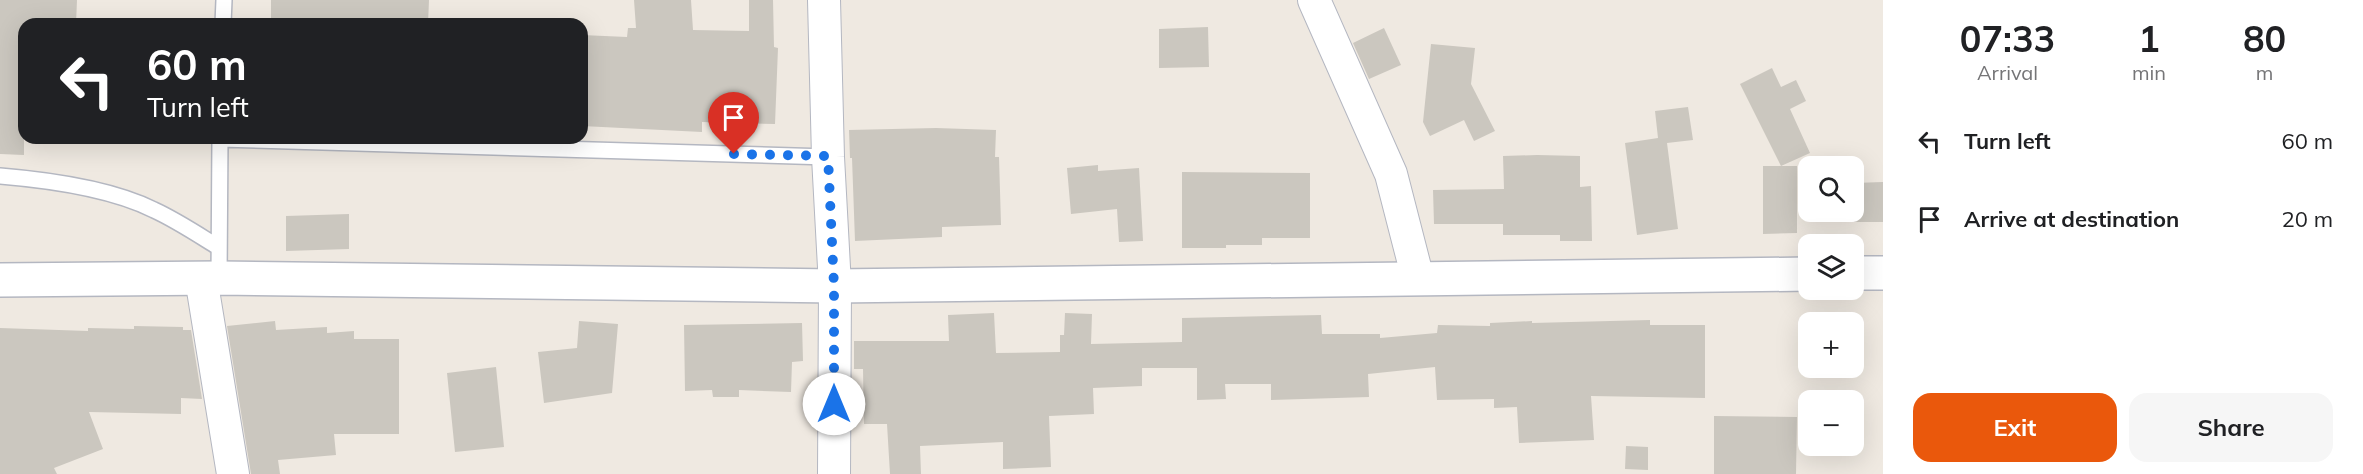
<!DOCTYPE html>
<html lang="en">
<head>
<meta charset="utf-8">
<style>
  body { margin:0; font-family:Mulish,sans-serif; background:#f6f6f6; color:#202124; height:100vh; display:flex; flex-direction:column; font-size:22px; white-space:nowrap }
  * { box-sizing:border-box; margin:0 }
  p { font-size:20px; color:#757577 }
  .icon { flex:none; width:33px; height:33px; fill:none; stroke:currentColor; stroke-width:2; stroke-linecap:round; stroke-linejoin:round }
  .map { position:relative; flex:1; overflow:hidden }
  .details { display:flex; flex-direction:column; background:#fff; width:480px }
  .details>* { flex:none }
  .hud { position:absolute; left:18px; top:18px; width:570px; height:126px; border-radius:18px; box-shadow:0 6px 24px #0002; background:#202124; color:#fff; overflow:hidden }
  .buttons { position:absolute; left:1798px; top:156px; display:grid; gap:12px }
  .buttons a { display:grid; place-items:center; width:66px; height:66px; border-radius:12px; background:#fff; box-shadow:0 6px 24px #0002; font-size:30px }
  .pin { position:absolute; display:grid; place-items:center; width:51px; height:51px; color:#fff; margin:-62px -26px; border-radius:50% 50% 50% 0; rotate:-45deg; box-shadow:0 0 6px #0007 }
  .pin .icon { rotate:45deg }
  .me { position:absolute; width:66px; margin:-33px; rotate:0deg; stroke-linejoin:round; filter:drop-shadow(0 0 4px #0008) }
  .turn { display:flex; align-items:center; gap:21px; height:126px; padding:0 30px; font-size:27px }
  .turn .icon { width:78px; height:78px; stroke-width:2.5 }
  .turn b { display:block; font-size:42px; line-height:51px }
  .eta { display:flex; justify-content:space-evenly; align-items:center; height:102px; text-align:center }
  .eta b { font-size:36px; font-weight:700; line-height:42px }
  .cta { display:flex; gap:12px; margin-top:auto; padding:12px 30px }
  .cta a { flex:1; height:69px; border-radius:18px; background:#ea580c; color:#fff; font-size:24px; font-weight:700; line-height:69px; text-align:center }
  .cta a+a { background:#f6f6f6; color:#202124 }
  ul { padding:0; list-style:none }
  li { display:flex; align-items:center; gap:18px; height:78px; padding:0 30px }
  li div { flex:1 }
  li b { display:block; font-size:22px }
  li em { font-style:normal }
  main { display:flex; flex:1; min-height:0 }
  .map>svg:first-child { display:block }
  .building { fill:#cbc7bf }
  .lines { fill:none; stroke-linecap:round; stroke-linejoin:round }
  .lane-casing { stroke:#b4b7c1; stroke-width:18 }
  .street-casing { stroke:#b4b7c1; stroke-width:34 }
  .secondary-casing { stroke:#b4b7c1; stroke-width:36 }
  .lane { stroke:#fff; stroke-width:15 }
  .street { stroke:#fff; stroke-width:32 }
  .secondary { stroke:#fff; stroke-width:33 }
  .route { stroke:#1a73e8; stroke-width:10; stroke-dasharray:0 18 }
</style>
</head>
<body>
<main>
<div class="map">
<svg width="1883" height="474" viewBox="0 0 1883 474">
  <rect width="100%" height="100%" fill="#efe9e1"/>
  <!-- building -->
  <path class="building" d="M0,0H77L76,24H24V155L0,154Z
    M271,0H429L428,24H271Z
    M634,0H691L693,30L749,31V0H773L774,47L778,48L775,124L702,122V132L582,126V35L627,37L628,28H636Z
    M1208,27L1209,67L1159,68V29Z
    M1384,28L1401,65L1369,79L1353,43Z
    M1431,44L1475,48L1471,84L1495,131L1474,141L1464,120L1430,136L1423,122Z
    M1772,68L1781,87L1796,80L1806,101L1790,109L1810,153L1781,166L1740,84Z
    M1688,107L1693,140L1667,143L1678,229L1637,235L1625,143L1658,138L1655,111Z
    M936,128L996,130L995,157H999L1001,225L942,227V237L855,241L852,158H850L849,130Z
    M1537,155L1580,156V187L1591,186L1592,241H1560V235H1503V224H1434L1433,190L1504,189L1503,156Z
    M1098,165V171L1139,168L1143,241L1119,242L1117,209L1071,214L1067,168Z
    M1763,166H1797V233L1763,234Z
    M1182,172L1310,173V238H1262V245H1226V248H1182Z
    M1883,182V222H1854V183Z
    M349,214V249L286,251V216Z
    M994,313L996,353L1060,352V335H1064L1065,313L1092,314L1091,344L1182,342V318L1321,315L1322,334H1380V338L1437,333L1438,325L1490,326V323L1532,321V323L1650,320V325H1705V398L1591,396L1594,440L1519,443L1517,407L1494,408V399L1437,400L1435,367L1368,374L1369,397L1271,400V384H1225L1226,399L1197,400V368H1142V386L1093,388L1094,414L1049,416L1051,467L1003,469V442L920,446L921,474H890L887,424H864L863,369H854V341H949L948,315Z
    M275,321L276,330L327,327V333L354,331V339H399V434H334L336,455L278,460L280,474H251L227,326Z
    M579,321L618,324L612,393L544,403L538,352L577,348Z
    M802,323L803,361L792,362L791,392L739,390V397H713L712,390L685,391L684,325Z
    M134,326L183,327V330H191L202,399L181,398V414L89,412L103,449L54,468L57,474H0V328L88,331V328L134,329Z
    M496,367L504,447L455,452L447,373Z
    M1714,416L1797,417L1796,474H1714Z
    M1626,446L1648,447V470L1625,469Z"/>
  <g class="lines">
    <defs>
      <path id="lane" d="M223,24L224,0
        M220,139L828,157
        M0,176C48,180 110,188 154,210C176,220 197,234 218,247
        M219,278L220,138"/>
      <path id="street" d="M824,0L828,157L835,286L834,474
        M1314,0L1391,174L1418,279
        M201,278L233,474"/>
      <path id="secondary" d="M1854,273H1883
        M0,280L219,278L835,286L1809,274"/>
    </defs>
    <!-- lane casing -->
    <use href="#lane" class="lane-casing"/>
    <!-- street casing -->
    <use href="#street" class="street-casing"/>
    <!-- secondary casing -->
    <use href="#secondary" class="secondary-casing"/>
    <!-- lane -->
    <use href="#lane" class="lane"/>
    <!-- street -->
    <use href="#street" class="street"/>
    <!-- secondary -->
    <use href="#secondary" class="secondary"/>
  </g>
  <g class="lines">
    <!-- route -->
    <path class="route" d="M734,154L828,156L834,286V404"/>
  </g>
</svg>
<div class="buttons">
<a><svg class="icon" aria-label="search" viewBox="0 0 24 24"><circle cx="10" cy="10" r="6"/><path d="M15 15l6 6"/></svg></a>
<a><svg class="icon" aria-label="layers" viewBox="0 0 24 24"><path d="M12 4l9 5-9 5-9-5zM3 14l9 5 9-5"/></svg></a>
<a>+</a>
<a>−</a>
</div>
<div class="pin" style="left:734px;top:154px;background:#d93025"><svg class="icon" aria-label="arrive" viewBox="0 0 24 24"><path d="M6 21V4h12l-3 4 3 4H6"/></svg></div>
<svg class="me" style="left:834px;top:404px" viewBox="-20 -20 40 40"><circle r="19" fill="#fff"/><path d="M0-13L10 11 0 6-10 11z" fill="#1a73e8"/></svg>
<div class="hud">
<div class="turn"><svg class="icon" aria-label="left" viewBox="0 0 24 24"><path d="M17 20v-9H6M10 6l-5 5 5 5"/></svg><div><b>60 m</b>Turn left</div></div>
</div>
</div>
<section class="details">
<div class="eta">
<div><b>07:33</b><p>Arrival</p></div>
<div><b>1</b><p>min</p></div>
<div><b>80</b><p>m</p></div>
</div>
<ul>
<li><svg class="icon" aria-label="left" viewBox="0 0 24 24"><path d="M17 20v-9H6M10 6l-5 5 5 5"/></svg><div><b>Turn left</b></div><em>60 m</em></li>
<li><svg class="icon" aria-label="arrive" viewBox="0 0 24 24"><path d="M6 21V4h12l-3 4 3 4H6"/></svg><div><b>Arrive at destination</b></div><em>20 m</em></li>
</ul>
<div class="cta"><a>Exit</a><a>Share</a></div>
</section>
</main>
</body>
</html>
